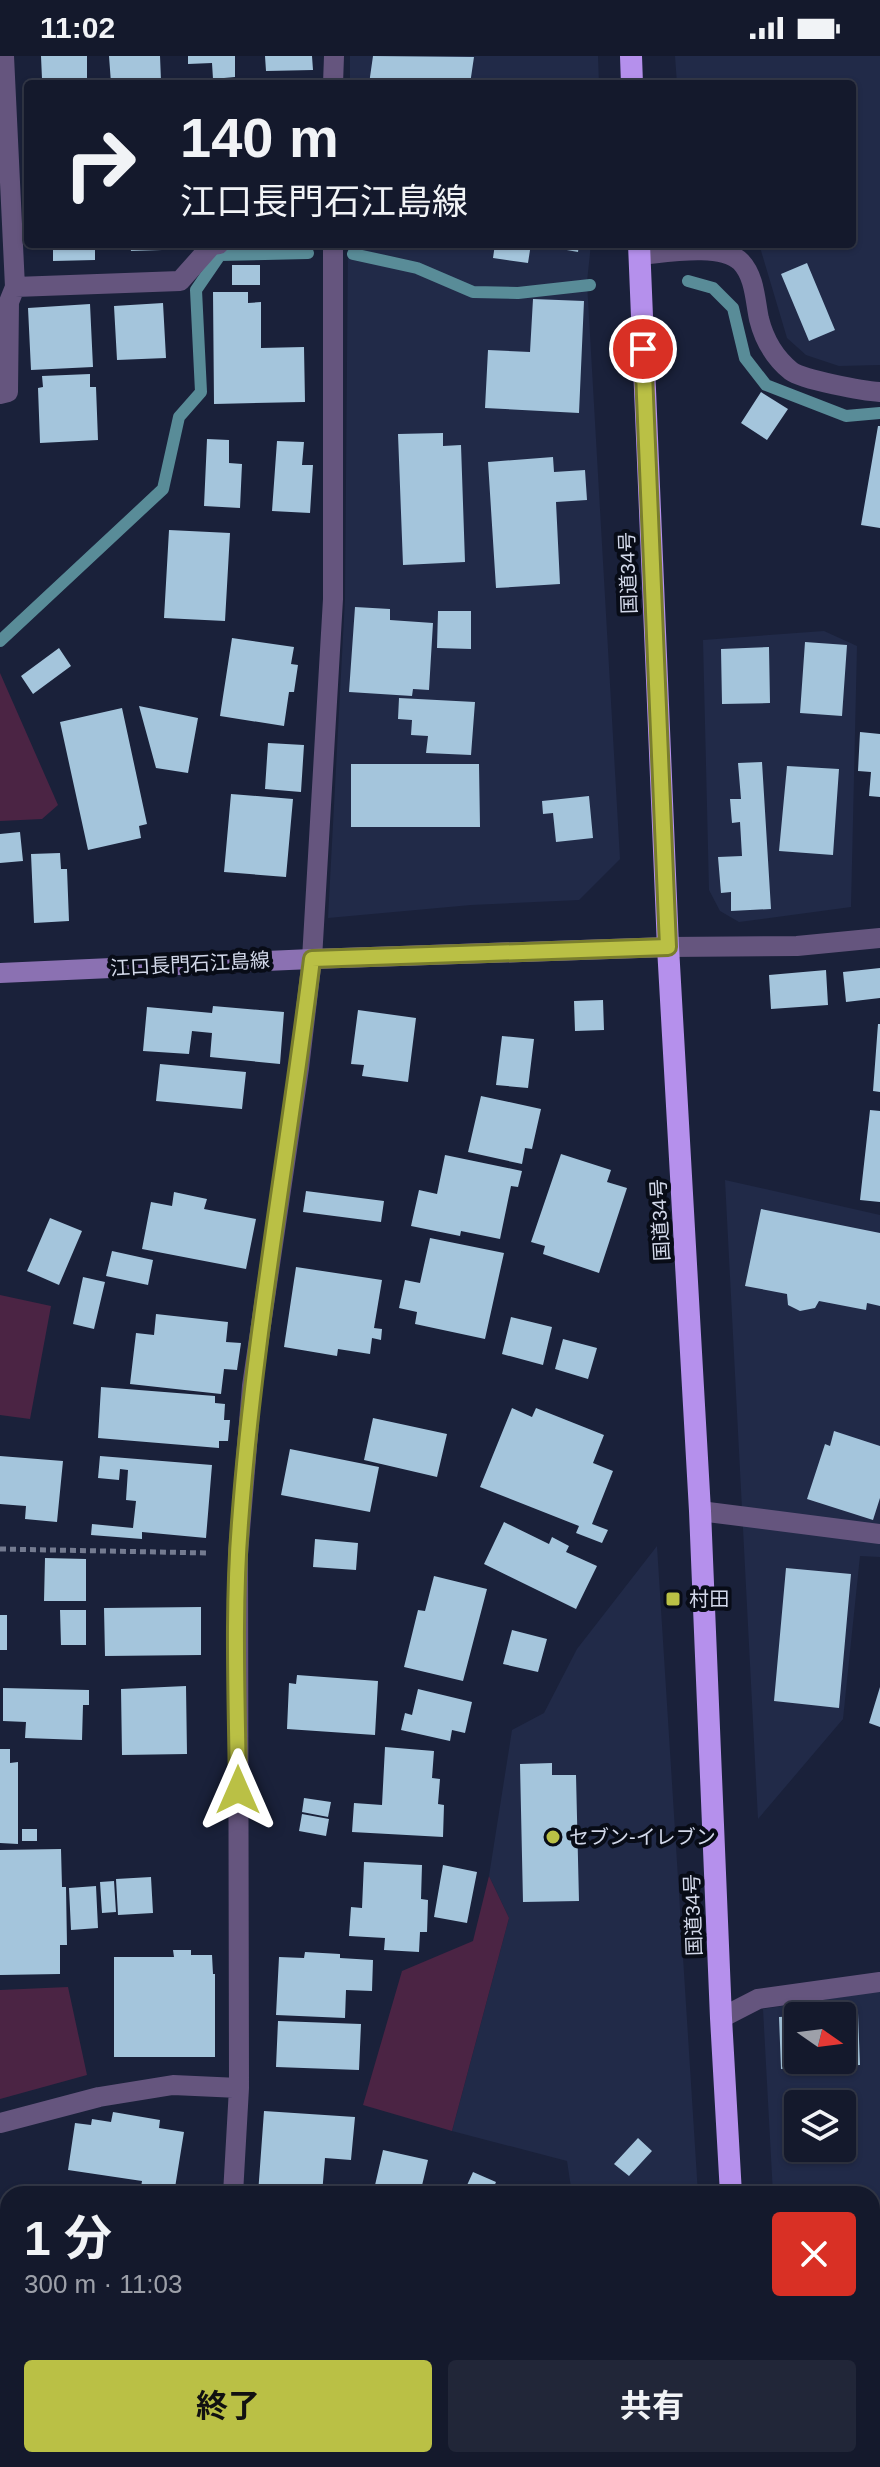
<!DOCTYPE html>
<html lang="ja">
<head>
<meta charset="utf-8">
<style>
  body { margin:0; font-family:Arial,"Noto Sans JP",sans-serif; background:#212638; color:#f1f3f6; height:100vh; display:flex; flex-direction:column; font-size:30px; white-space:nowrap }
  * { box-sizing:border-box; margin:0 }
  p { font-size:26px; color:#9da0a9 }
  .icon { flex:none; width:44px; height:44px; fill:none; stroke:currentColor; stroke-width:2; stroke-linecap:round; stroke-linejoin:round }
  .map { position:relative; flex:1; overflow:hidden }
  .sheet { position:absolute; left:0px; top:2130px; width:880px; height:282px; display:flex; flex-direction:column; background:#14192c; border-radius:24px 24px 0 0; box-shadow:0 2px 6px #0004,0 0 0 2px #333848 }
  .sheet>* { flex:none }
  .banner { position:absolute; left:24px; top:24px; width:832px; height:168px; border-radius:8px; box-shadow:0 2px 6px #0004,0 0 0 2px #333848; background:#14192c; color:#f1f3f6; overflow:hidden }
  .needle { width:52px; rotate:104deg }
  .buttons { position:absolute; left:784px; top:1946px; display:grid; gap:16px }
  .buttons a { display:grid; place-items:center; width:72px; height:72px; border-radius:8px; background:#14192c; box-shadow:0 2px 6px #0004,0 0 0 2px #333848; font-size:40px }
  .pin { position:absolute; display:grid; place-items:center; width:68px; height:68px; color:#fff; margin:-34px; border:4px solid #fff; border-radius:50%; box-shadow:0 2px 8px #0007 }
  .me { position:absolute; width:88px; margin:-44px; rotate:0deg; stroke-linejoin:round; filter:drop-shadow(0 0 6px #0008) }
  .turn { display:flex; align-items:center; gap:28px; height:168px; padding:0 24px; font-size:36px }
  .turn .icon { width:104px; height:104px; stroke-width:2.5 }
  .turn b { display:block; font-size:56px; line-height:68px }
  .round { display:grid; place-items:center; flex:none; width:84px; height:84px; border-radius:8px; background:#212638 }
  .headline { display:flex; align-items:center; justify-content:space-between; height:136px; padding:0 24px }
  h1 { font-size:48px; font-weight:700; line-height:60px }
  .action { display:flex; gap:16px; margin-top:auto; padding:16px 24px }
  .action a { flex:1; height:92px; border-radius:8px; background:#bac045; color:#111; font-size:32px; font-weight:700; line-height:92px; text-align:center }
  .action a+a { background:#212638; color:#f1f3f6 }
  .status { display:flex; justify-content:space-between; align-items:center; height:56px; padding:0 40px; background:#14192c; direction:ltr }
  .status svg { height:22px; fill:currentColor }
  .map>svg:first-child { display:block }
  .built { fill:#212a48; fill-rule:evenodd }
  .green { fill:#4b2444 }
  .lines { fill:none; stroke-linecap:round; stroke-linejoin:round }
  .stream { stroke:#598c98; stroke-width:12 }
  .building { fill:#a4c5dc }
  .path { stroke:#747b90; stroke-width:5; stroke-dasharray:6 4; stroke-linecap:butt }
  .service { stroke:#65557e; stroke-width:20 }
  .minor { stroke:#65557e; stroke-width:20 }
  .secondary { stroke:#8b71b2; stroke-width:20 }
  .trunk { stroke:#b590ec; stroke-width:22 }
  .route-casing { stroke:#797d2d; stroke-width:20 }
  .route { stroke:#bac045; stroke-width:14 }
  .poi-dot { fill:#bac045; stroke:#080c17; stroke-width:3 }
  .labels { text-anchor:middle; stroke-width:8; stroke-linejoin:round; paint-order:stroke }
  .street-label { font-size:20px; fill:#d2d8e9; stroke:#080c17 }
  .poi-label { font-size:20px; fill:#d2d8e9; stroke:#080c17; text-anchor:start }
</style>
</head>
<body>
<div class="status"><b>11:02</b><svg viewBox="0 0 49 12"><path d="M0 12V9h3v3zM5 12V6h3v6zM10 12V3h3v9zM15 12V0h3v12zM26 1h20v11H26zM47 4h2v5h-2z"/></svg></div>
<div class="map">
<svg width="880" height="2411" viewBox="0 0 880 2411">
  <rect width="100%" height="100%" fill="#1a213a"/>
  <!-- built -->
  <path class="built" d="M350,0H598L599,28H350Z
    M675,0H880V309L839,310L806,299L787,282L759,188H852V28H677Z
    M348,188H591L587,226L620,803L579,844L471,849L328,862L345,543Z
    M824,575L857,590L851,851L739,866L720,855L709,834L703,584Z
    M725,1124L880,1159V1501L860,1500L843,1663L758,1763Z
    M657,1490L698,2138H572L567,2105L452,2075L509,1862L489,1820L512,1674L544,1657L577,1593Z
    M880,1935V2411H789L788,2404H872V2138H773L763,1953ZM798,1960H842V2004H798ZM798,2048H842V2092H798Z
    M470,2404H706V2411H471Z"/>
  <!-- green -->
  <path class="green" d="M0,617L58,749L42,763L0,765Z
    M0,1239L51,1250L30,1363L0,1359Z
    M489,1820L509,1862L452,2075L363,2049L402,1915L473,1885Z
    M68,1931L87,2019L0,2043V1934Z"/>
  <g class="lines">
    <!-- stream -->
    <path class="stream" d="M353,198L417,212L473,236L518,237L590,229
      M688,225L713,232L733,252L745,302L766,329L846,360L880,357
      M0,585L163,433L179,361L201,336L196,234L220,199L308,197"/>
  </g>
  <!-- building -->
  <path class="building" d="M41,0H87V22L42,23Z
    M109,0H160L161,25L111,27Z
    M188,0H235V21L213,23L212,7L188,8Z
    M265,0H312L313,14L266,15Z
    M373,0L474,1L470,28H369Z
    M53,188H95V204L53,205Z
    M130,188H162V194L131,195Z
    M495,188H531L528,207L493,202Z
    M533,188H579L578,196Z
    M807,207L835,274L809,285L781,218Z
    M232,209H260V229H232Z
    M213,236H248V247L261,246V292L304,291L305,346L214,348Z
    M533,243L584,245L579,357L485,352L488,294L530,296Z
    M163,247L166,302L117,304L114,250Z
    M90,248L93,311L31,314L28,252Z
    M90,318V331H96L98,384L40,387L38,332L43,331L42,320Z
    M761,336L788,353L767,384L741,367Z
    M878,370H880V472L861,469Z
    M443,377V390L461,389L465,506L403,509L398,378Z
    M207,383L229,384V407L242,408L240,452L204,450Z
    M277,385L304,386L302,409H313L310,457L272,455Z
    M553,401L554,416L585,414L587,444L556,446L560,528L496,532L488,406Z
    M169,474L230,477L225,565L164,562Z
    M355,551L390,553V564L433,567L429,634L413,633L412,640L349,636Z
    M438,555H471V593L437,592Z
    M232,582L294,591L291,608L298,609L294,636H289L284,670L220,660Z
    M805,586L847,589L842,660L800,657Z
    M769,591L770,647L722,648L721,593Z
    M59,592L71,610L33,638L21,620Z
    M399,642L475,646L471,699L426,697L428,680L411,679L412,664L398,663Z
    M139,650L198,662L188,717L156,712Z
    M122,652L147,768L139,770L141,782L88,794L60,666Z
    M860,676L880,678V741L869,740L871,716L858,715Z
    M268,687L304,689L301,736L265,733Z
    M762,706L771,853L731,855V836L721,837L718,801L742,800L740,766L732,767L730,743H741L738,707Z
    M351,708H479L480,771H351Z
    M787,710L839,713L833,799L779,795Z
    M231,738L293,743L286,821L224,816Z
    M589,740L593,782L556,786L553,757L543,758L542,745Z
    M20,776L23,805L0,807V778Z
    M60,797L61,813H67L69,865L34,867L31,798Z
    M880,912V942L846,946L843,916Z
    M826,914L828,949L771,953L769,919Z
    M603,944L604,974L575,975L574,945Z
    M213,950L284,956L280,1008L210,1001L212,977L192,975L189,998L143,995L147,951L212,957Z
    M358,954L416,962L408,1026L362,1020L364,1009L351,1008Z
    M878,968H880V1036L873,1035Z
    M502,980L534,983L528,1032L496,1029Z
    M160,1008L246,1016L242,1053L156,1045Z
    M481,1040L541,1053L532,1093L525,1092L522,1108L468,1096Z
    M870,1054L880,1055V1146L860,1144Z
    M561,1098L611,1114L607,1126L627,1132L599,1217L543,1198L545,1190L531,1186Z
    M445,1099L522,1115L518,1131L511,1130L500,1183L461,1175L460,1180L411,1170L419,1134L437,1138Z
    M306,1135L384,1145L381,1166L303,1156Z
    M174,1136L207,1143L204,1153L256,1163L246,1213L142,1193L151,1146L172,1150Z
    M761,1153L880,1177V1250L867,1247L866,1254L819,1245L815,1252L800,1255L788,1249L787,1238L745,1230Z
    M50,1162L82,1175L59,1229L27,1215Z
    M430,1182L504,1197L485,1283L415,1268L417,1256L399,1252L405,1224L420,1227Z
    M112,1195L153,1204L148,1229L106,1220Z
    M296,1211L382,1224L374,1272L382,1273L381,1284L372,1282L370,1298L338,1293L337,1300L284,1291Z
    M83,1221L105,1226L94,1273L73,1268Z
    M156,1258L228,1266L226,1286L241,1287L237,1314L224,1313L221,1338L130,1328L136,1277L154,1279Z
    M511,1261L552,1271L543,1309L502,1298Z
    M563,1283L597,1292L588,1323L555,1313Z
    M101,1331L215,1340V1347L225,1348L224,1364H230L228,1385H219V1392L98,1382Z
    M512,1352L532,1361L536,1352L604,1379L593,1407L613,1415L592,1468L608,1474L602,1487L576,1477L579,1470L480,1431Z
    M373,1362L447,1378L437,1421L364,1404Z
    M834,1375L880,1390V1442L873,1464L807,1443L825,1388L830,1390Z
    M290,1393L379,1411L370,1456L281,1439Z
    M0,1400L63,1405L57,1466L25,1463L26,1450L0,1448Z
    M100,1400L212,1409L206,1482L142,1476V1483L91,1479L92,1468L133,1472L136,1445L126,1444L128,1414L120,1413L119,1424L98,1422Z
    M504,1466L549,1488L552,1481L569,1490L566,1496L597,1510L576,1553L484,1508Z
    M315,1483L358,1487L356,1514L313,1511Z
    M45,1502L86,1503V1545H44Z
    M786,1512L851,1518L839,1652L774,1645Z
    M434,1520L487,1533L463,1625L404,1611L418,1554L425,1555Z
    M201,1551V1599L105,1600L104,1552Z
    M60,1554H86V1589H61Z
    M0,1559H7V1594H0Z
    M512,1574L547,1583L538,1616L503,1608Z
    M297,1619L378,1625L375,1679L287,1673L289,1627L296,1628Z
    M186,1630L187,1698L122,1699L121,1633Z
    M880,1631V1671L869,1667Z
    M3,1632L89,1634V1649H83L82,1684L25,1682L26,1666L3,1665Z
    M418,1633L472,1646L465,1677L452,1674L450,1685L401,1674L405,1657L412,1659Z
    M385,1691L434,1695L432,1722L440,1723L438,1748L444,1749L443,1781L352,1776L354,1747L382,1749Z
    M0,1693H10V1707L18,1706V1788L0,1787Z
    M552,1707V1719H576L579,1845L523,1846L520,1708Z
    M304,1742L331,1746L328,1761L302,1756Z
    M302,1758L329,1763L326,1780L299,1775Z
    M22,1773H37V1785H22Z
    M61,1793L62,1831H66L67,1889H60V1918L0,1919V1794Z
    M364,1806L422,1809L421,1843L428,1844L427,1876H420L419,1896L384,1894L385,1882L349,1880L351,1851L362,1852Z
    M443,1809L477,1816L467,1867L434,1861Z
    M151,1821L153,1857L118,1859L116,1823Z
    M114,1825L116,1856L102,1857L100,1826Z
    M96,1830L98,1872L71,1874L69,1832Z
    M173,1894H191V1899H212L213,1918H215V2001H114V1901H174Z
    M305,1896L340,1898V1902L373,1904L372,1935L346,1934L345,1962L276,1959L279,1901L304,1902Z
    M858,1957L860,2009L781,2013L779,1961L798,1960V2004H842V1958Z
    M278,1965L361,1968L359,2014L276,2011Z
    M264,2055L355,2061L351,2104L325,2102L322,2138H258Z
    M113,2056L160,2064L159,2072L184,2076L174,2138H153L154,2133L141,2131L142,2125L68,2114L75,2067L91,2069L92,2063L111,2066Z
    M638,2082L652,2095L629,2120L614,2108Z
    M383,2094L428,2104L420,2138H373Z
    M473,2116L496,2126L491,2138H463Z
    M0,2255L8,2256V2367L0,2366Z
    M20,2404H79L83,2411H8Z
    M114,2404H185V2410L114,2411Z
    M258,2404H354V2411H258Z
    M355,2404H370V2411H356Z"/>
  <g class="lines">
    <!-- path -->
    <path class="path" d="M0,1493L209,1497"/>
    <!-- service -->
    <path class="service" d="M721,1962L758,1943L880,1926"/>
    <!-- minor -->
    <path class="minor" d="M4,0L15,231L180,225L212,189L219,188
      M333,28L334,0
      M639,199C664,197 721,186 741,206C755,221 755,244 759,263C764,283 775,302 791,315C803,324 864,335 880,336
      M0,338L8,336L9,246L15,231
      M668,891L797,890L880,882
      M700,1455L880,1478
      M0,2067L99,2041L173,2029L239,2032
      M233,2138L239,2032L238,1498L252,1330L299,1012L312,903L333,543V188
      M227,2404L228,2411"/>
    <!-- secondary -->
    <path class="secondary" d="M0,917L312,903L668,891"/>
    <!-- trunk -->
    <path class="trunk" d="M631,0L632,28
      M639,188L668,891L700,1455L721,1962L731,2138
      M747,2404V2411"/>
  </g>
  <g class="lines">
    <defs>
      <path id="route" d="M238,1734C237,1645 233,1556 240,1467C254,1278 289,1091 312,903L668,891L643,293"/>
    </defs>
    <!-- route casing -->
    <use href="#route" class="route-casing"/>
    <!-- route -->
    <use href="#route" class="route"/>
  </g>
  <!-- markers -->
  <g class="poi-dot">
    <rect x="665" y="1535" width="16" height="16" rx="4"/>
    <circle cx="553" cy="1781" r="8"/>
  </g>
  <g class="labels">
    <!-- street labels -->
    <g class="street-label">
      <text transform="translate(628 517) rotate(-92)" y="7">国道34号</text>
      <text transform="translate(190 908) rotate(-3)" y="7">江口長門石江島線</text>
      <text transform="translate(660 1164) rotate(-93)" y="7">国道34号</text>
      <text transform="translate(693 1859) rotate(-92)" y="7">国道34号</text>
    </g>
    <!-- poi labels -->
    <g class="poi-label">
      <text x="689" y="1550">村田</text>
      <text x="569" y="1788">セブン-イレブン</text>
    </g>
  </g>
</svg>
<div class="buttons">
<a><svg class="needle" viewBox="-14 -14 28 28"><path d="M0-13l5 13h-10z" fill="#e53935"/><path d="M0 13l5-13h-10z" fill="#9da0a9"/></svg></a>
<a><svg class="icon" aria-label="layers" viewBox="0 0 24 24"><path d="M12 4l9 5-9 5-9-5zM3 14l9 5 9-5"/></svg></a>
</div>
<div class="pin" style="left:643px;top:293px;background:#d93025"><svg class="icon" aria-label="arrive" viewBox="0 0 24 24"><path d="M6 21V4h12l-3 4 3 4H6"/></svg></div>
<svg class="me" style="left:238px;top:1734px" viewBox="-20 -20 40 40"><path d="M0-17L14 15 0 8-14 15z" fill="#bac045" stroke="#fff" stroke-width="4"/></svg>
<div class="banner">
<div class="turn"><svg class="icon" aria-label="right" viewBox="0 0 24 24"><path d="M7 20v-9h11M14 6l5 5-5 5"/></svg><div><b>140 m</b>江口長門石江島線</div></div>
</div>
<section class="sheet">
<div class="headline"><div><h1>1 分</h1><p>300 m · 11:03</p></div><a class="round" style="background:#d93025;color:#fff"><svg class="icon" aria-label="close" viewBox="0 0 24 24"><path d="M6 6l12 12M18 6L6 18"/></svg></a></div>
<div class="action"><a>終了</a><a>共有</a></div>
</section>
</div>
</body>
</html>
